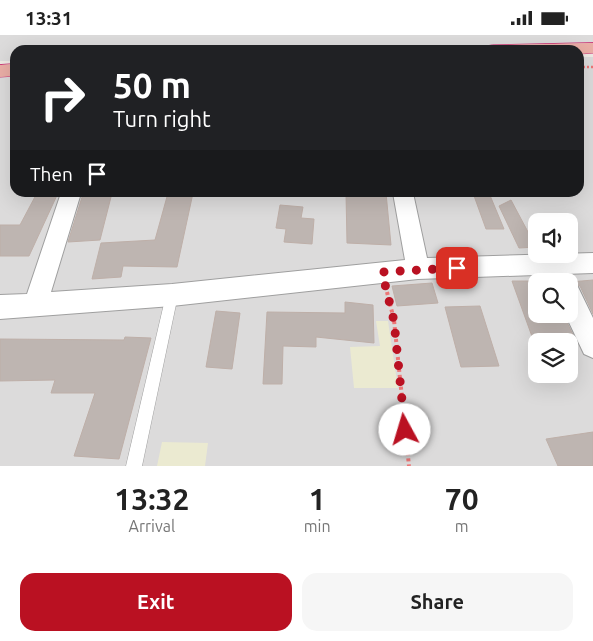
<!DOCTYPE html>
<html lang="en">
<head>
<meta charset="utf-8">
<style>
  body { margin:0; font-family:Ubuntu,sans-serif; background:#f6f6f6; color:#222; height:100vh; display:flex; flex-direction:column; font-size:19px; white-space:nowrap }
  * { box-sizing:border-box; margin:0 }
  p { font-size:16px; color:#767676 }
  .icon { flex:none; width:28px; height:28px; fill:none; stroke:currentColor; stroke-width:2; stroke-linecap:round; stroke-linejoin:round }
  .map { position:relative; height:431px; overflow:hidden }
  .drawer { display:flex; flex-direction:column; background:#fff; flex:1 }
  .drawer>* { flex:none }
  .guide { position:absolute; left:10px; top:10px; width:574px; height:152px; border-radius:15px; box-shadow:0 5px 20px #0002; background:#202124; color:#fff; overflow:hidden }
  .buttons { position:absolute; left:528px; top:178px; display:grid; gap:10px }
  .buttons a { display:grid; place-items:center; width:50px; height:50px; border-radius:10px; background:#fff; box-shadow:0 5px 20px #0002; font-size:25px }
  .pin { position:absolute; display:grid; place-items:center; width:42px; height:42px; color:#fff; margin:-21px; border-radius:10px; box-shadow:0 2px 8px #0006 }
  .me { position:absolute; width:55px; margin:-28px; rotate:354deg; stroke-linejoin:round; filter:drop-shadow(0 0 4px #0008) }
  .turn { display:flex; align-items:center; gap:18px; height:105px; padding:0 20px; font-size:22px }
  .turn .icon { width:65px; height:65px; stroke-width:2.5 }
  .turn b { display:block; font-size:35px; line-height:42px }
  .then { display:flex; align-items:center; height:48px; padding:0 20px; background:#0003; gap:10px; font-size:19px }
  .eta { display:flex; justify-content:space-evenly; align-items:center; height:85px; text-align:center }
  .eta b { font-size:30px; font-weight:600; line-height:35px }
  .action { display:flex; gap:10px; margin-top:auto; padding:10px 20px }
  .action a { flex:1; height:58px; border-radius:15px; background:#ba1122; color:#fff; font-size:20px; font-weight:600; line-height:58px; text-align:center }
  .action a+a { background:#f6f6f6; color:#222 }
  .status { display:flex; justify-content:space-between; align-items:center; height:35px; padding:0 25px; background:#fff; direction:ltr }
  .status svg { height:14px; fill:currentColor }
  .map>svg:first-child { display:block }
  .residential { fill:#dcdbdb; fill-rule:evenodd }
  .farmland { fill:#ebead1 }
  .building { fill:#beb5b1; stroke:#beafa8 }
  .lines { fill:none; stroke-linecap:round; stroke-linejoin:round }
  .service-casing { stroke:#9f9f9f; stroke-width:1 }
  .minor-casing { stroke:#9f9f9f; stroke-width:2 }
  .trunk-casing { stroke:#ca3376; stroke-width:1 }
  .path-far1 { stroke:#ed7676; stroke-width:2.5; stroke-dasharray:2 2; stroke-linecap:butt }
  .path { stroke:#ed7676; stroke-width:4; stroke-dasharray:3 3; stroke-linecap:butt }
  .service { fill:#fff; fill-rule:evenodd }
  .minor { fill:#fff; fill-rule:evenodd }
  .trunk { fill:#eaaea6; fill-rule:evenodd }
  .route { stroke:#ba1122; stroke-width:9; stroke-dasharray:0 16.2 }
</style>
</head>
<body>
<div class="status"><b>13:31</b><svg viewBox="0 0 49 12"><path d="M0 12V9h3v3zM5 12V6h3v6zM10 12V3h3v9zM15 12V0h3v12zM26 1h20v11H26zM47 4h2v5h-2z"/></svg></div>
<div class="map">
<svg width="593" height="431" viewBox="0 0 593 431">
  <rect width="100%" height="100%" fill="#eeeae4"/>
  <!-- residential -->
  <path class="residential" d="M0,0H593V12L475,15H15V26H0Z
    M579,22H593V431H0V42L15,41V158H579ZM536,186H569V219H536ZM536,246H569V279H536ZM536,306H569V339H536Z"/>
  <!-- farmland -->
  <path class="farmland" d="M376,286H388L398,353H354L350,312L380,311Z
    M162,407L208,408L205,431H157Z"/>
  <!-- building -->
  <path class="building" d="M37,158H58L29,221H0V190H20Z
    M168,158H193L177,232L123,231L121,242L92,244L101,208L155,205Z
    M346,158H386L391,210L347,208Z
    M473,158H489L504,194H486Z
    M83,159L112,158L100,205L68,207Z
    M511,165L536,212L519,213L499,171Z
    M280,170L303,172L301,183L314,184L312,209L284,207L286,194L276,193Z
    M593,245V279L580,251L570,247Z
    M512,246H536V279H563L576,306L534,307Z
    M432,248L438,268L397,271L392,251Z
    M345,267L373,270L374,308L316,302V312L283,311L282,349H263L267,277L345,278Z
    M480,271L499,331L461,332L445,272Z
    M216,276L240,278L232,334L206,332Z
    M125,302L151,303L119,424L74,421L95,358H51L55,345L0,346V304L124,305Z
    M593,397V431H558L546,404Z"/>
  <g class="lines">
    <defs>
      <path id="service" d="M172,254L176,256L178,260L142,431H126L166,260L168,256Z"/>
      <path id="minor" d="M61,158H81L51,257L172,249L405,225L393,158H413L427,223L593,218V238L418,244L172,271L0,284V260L27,259Z
        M569,249L578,252L593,283V323L584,319L565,279H569Z"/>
      <path id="trunk" d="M593,8V18L579,19V15H483L486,11L492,10Z
        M15,29V41L0,42V30Z"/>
    </defs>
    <!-- service casing -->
    <use href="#service" class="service-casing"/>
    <!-- minor casing -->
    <use href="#minor" class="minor-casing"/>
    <!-- trunk casing -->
    <use href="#trunk" class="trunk-casing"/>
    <!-- path-far1 -->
    <path class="path-far1" d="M579,32H593"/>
    <!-- path -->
    <path class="path" d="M387,257L394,285L409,431"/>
    <!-- service -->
    <use href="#service" class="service"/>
    <!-- minor -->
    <use href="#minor" class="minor"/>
    <!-- trunk -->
    <use href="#trunk" class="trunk"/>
  </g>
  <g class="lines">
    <!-- route -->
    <path class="route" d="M405,395L394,286L382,237L457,233"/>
  </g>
</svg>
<div class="buttons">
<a><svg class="icon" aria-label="sound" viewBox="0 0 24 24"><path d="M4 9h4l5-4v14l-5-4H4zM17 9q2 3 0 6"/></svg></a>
<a><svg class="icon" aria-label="search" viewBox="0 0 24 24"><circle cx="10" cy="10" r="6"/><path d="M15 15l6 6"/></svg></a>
<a><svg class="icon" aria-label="layers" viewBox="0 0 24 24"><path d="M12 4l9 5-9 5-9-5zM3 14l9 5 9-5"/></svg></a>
</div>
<div class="pin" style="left:457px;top:233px;background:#d93025"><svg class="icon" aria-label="arrive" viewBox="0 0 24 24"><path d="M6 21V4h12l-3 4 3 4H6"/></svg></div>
<svg class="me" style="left:405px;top:395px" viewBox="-20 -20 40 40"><circle r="19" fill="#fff"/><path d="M0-13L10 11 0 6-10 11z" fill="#ba1122"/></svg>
<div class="guide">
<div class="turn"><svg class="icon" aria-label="right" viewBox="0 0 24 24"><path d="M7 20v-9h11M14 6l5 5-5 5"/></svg><div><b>50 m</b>Turn right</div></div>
<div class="then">Then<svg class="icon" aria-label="arrive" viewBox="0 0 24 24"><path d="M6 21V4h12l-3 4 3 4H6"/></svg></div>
</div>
</div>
<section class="drawer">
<div class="eta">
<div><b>13:32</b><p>Arrival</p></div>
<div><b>1</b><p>min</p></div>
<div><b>70</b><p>m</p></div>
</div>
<div class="action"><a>Exit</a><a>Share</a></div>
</section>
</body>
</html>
